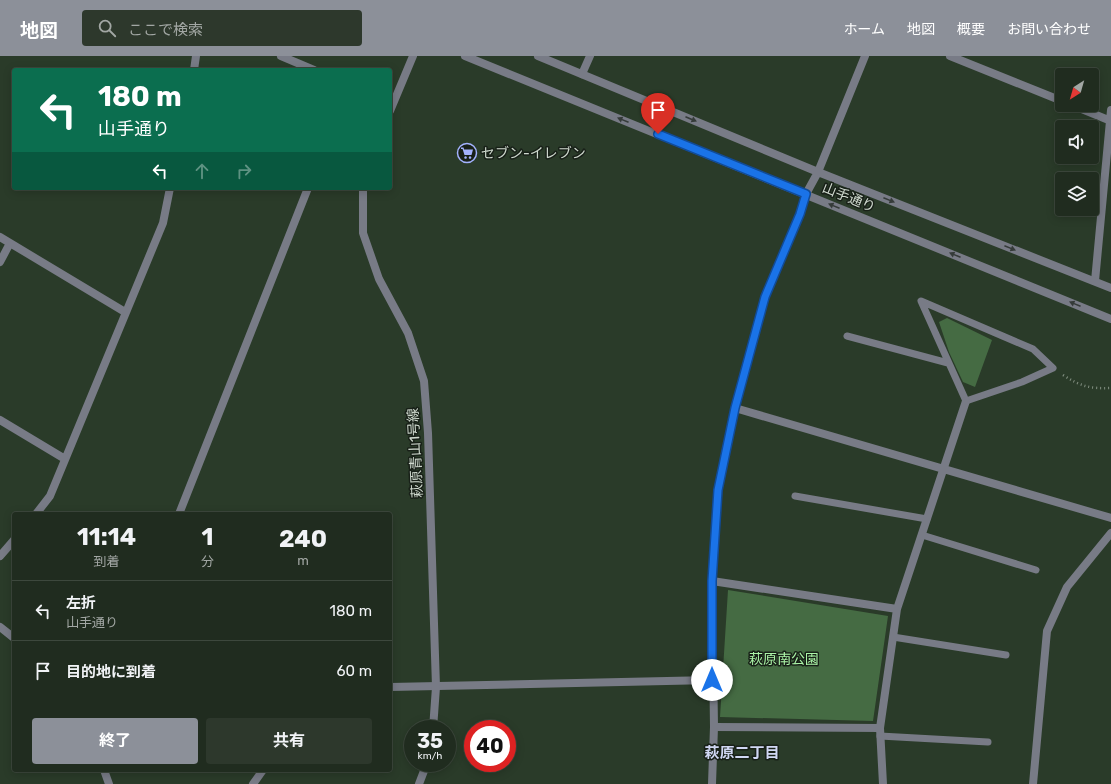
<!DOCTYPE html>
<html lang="ja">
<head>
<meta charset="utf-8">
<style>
  body { margin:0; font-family:Rubik,"Noto Sans JP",sans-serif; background:#2d382c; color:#f1f3f6; height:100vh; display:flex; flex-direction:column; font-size:15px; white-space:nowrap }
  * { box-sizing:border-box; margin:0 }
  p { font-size:13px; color:#a2a7a4 }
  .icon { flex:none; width:22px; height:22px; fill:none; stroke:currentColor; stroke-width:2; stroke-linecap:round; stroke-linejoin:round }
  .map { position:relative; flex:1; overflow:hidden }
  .drawer { position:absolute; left:12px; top:456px; width:380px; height:260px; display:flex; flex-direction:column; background:#202c1f; border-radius:4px; box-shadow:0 2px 10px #0003,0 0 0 1px #3d483d }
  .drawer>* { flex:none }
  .banner { position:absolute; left:12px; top:12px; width:380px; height:122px; border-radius:4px; box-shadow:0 2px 10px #0003,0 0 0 1px #3d483d; background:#0b6e4f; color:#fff; overflow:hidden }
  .needle { width:26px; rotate:217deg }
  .controls { position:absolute; left:1055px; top:12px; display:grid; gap:8px }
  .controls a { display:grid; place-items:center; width:44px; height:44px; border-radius:4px; background:#202c1f; box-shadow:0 2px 10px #0003,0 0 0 1px #3d483d; font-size:20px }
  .speed { position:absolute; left:404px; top:664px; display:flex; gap:8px; font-size:20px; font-weight:700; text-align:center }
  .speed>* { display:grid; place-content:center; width:52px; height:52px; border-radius:50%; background:#202c1f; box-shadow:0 2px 10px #0003,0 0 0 1px #3d483d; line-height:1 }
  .speed small { font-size:10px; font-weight:400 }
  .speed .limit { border:6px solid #d22; background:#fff; color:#111 }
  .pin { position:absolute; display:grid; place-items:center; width:34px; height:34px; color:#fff; margin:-41px -17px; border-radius:50% 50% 50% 0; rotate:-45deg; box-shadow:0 0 4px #0007 }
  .pin .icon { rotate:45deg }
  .me { position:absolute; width:44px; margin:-22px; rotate:0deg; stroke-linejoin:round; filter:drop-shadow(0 0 3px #0008) }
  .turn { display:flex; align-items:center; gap:14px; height:84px; padding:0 20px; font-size:18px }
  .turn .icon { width:52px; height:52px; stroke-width:2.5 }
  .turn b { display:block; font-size:28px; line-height:34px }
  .lanes { display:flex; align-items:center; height:38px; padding:0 20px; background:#0003; justify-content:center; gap:20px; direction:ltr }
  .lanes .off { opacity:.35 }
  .eta { display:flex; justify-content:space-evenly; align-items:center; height:68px; text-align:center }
  .eta b { font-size:24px; font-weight:700; line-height:28px }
  .cta { display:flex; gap:8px; margin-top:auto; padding:8px 20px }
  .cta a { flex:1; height:46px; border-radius:4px; background:#8c9099; color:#fff; font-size:16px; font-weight:700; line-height:46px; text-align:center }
  .cta a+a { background:#2d382c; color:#f1f3f6 }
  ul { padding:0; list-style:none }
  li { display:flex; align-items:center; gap:12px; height:60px; padding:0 20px; border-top:1px solid #3d483d }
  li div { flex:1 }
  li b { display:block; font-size:15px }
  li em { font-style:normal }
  header { display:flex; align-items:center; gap:24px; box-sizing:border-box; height:56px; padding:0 20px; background:#8c9099; color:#fff }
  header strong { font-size:19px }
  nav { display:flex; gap:22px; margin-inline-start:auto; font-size:14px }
  .search { width:280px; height:36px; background:#2d382c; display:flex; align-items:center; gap:10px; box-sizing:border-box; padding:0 14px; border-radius:4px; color:#a2a7a4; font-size:15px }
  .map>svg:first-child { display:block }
  .green { fill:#456b43 }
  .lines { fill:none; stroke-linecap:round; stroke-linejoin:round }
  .path { stroke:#828f81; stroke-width:2.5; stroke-dasharray:1 3; stroke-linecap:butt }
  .service { stroke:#787b86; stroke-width:7 }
  .minor { stroke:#787b86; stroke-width:8 }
  .tertiary { stroke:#787b86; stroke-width:8 }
  .oneway { fill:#353b39 }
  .route-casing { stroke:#114b97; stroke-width:10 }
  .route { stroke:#1a73e8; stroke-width:7 }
  .labels { text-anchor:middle; stroke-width:3; stroke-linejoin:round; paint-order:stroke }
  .poi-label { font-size:14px; fill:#cfd9ce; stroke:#182018; text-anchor:start }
  .street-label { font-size:14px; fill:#cfd9ce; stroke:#182018 }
  .park-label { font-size:14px; fill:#abf4a7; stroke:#182018 }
  .neighbourhood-label { font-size:15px; font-weight:bold; fill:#d0d7f3; stroke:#182018 }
</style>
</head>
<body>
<header>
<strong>地図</strong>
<div class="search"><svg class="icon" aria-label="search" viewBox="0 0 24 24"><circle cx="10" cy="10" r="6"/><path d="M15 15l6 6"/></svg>ここで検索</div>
<nav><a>ホーム</a><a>地図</a><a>概要</a><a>お問い合わせ</a></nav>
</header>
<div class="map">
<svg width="1111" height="728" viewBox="0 0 1111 728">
  <rect width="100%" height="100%" fill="#2a3b29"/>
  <!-- green -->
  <path class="green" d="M947,262L992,284L975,331L963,326L949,296L939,266Z
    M728,534L888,560L873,665L720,661Z"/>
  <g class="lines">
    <!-- path -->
    <path class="path" d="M378,14L381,13
      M1063,319C1080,330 1090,333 1111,332"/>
    <!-- service -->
    <path class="service" d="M921,245L1033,293L1053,312L1022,326L966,345Z
      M847,280L948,307
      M795,440L927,463
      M922,479L1036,514
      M893,581L1006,599
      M880,680L988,686"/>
    <!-- minor -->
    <path class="minor" d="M281,0L314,14
      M950,0L1062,45
      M194,14L196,0
      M582,18L590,0
      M1072,49L1111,65
      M818,116L865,0
      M0,181L125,256
      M0,206L10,187
      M1095,225L1111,54
      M735,352L1111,462
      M0,364L65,403
      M36,458L50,440L163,167L170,132
      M179,458L308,132
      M0,500L14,484
      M712,525L897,553
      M0,571L14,582
      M390,631L712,624
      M714,671L880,672
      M104,714L109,728
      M253,728L263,714
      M883,728L880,672L897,553L966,345
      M1033,728L1047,575L1067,531L1111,477"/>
    <!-- tertiary -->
    <path class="tertiary" d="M465,0L1111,263
      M538,0L818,116L1111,232
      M390,55L413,0
      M363,132V177L379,223L408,277L424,325L428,377L436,631L433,673
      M419,728L427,707
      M712,728L714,671L712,525L718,434L735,352L765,241L800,158L806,138L818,116"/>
  </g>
  <!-- one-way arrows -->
  <defs><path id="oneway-solid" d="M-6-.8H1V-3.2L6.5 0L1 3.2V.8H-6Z"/></defs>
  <g class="oneway">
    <use href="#oneway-solid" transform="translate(691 63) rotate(23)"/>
    <use href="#oneway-solid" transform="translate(623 64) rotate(-158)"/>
    <use href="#oneway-solid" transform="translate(889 144) rotate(22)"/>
    <use href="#oneway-solid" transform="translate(834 150) rotate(-158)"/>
    <use href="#oneway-solid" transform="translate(1010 192) rotate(22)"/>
    <use href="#oneway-solid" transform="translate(955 199) rotate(-158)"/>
    <use href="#oneway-solid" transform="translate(1075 248) rotate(-158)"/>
  </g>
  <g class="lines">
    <defs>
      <path id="route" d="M658,78L806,138L800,158L765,241L735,352L718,434L712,525V624"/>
    </defs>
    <!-- route casing -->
    <use href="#route" class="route-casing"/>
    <!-- route -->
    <use href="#route" class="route"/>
  </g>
  <!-- icons -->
  <defs>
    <symbol id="supermarket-ring" viewBox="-11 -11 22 22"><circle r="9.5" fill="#182018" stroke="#a3b2fd" stroke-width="1.5"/><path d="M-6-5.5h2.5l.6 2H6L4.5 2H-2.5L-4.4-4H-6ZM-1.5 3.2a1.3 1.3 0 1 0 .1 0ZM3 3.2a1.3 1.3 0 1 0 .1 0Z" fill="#a3b2fd"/></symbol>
  </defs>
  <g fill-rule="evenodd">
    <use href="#supermarket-ring" x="456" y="86" width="22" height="22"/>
  </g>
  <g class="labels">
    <!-- poi labels -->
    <g class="poi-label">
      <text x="481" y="102">セブン-イレブン</text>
    </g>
    <!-- street labels -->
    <g class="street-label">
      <text transform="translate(849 141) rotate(22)" y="5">山手通り</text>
      <text transform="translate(415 397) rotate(-93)" y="5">萩原青山1号線</text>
    </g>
    <!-- park labels -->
    <g class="park-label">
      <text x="784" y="608">萩原南公園</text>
    </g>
    <!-- neighbourhood labels -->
    <g class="neighbourhood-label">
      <text x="742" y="702">萩原二丁目</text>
    </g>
  </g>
</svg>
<div class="controls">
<a><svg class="needle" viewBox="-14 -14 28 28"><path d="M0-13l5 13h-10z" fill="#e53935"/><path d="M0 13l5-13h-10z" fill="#a2a7a4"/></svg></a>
<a><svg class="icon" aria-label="sound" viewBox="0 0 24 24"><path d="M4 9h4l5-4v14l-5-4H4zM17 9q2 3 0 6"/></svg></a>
<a><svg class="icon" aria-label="layers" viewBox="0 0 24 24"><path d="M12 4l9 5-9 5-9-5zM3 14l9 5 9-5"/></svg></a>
</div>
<div class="speed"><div>35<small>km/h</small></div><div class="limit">40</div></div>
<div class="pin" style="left:658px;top:78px;background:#d93025"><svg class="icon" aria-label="arrive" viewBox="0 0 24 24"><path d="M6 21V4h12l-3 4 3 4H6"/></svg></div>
<svg class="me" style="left:712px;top:624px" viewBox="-20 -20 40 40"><circle r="19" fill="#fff"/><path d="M0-13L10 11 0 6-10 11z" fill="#1a73e8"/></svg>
<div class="banner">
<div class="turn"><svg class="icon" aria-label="left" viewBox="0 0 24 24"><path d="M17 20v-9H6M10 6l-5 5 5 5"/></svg><div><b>180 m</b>山手通り</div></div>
<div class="lanes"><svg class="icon" aria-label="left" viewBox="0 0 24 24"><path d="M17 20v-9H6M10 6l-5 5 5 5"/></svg><svg class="icon off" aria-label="ahead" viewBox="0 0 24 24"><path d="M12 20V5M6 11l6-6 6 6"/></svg><svg class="icon off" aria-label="right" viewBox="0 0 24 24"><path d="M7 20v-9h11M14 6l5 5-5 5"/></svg></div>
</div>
<section class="drawer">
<div class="eta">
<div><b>11:14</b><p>到着</p></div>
<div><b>1</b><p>分</p></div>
<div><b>240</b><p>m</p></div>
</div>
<ul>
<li><svg class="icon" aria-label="left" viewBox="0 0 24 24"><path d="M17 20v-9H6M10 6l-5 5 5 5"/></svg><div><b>左折</b><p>山手通り</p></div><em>180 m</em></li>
<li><svg class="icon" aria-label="arrive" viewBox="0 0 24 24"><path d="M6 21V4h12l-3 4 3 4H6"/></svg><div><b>目的地に到着</b></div><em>60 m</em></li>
</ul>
<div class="cta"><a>終了</a><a>共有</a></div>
</section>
</div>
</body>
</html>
